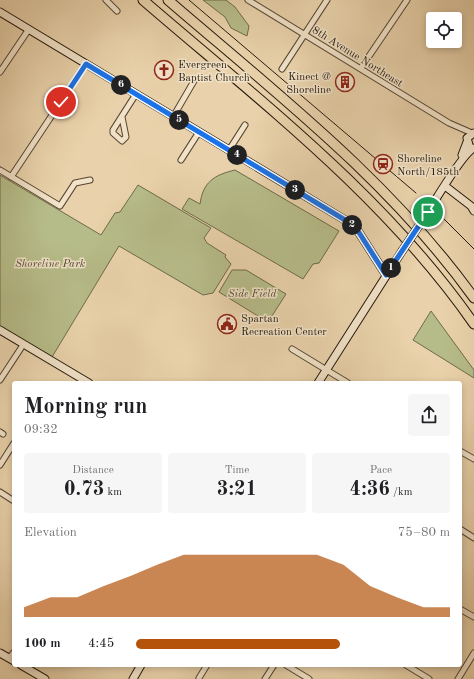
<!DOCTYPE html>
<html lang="en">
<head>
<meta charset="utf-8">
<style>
	:root { --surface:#fff; --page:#f6f6f6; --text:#202124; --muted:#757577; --accent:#b45309 }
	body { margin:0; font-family:"Old Standard TT",serif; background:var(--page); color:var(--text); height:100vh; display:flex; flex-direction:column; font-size:15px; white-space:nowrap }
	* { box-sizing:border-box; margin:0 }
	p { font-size:13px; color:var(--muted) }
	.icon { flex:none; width:22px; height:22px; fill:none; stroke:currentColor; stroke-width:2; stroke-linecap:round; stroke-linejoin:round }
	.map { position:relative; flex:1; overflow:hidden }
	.panel { position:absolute; left:12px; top:381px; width:450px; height:286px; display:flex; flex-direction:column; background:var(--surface); border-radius:4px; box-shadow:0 2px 6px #0003 }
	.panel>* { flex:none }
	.controls { position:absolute; left:426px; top:12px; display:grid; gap:8px }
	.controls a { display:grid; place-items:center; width:36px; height:36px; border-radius:4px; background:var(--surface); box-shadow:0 2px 6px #0003; font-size:20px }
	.pin { position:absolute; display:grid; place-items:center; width:34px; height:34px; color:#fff; margin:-17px; border:2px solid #fff; border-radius:50%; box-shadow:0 1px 4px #0007 }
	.km { position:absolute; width:20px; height:20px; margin:-10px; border-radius:50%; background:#222; color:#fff; font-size:11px; line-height:20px; text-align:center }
	.round { display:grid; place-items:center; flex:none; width:42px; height:42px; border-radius:4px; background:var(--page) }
	.overview { display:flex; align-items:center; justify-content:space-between; height:68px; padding:0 12px }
	h1 { font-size:22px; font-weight:700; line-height:30px }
	.figures { display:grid; grid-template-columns:repeat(3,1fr); gap:6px; height:68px; padding:4px 12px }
	.figures div { display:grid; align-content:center; border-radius:4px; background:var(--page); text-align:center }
	.figures b { font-size:20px; font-weight:700 }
	.figures small { font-size:11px; font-weight:400 }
	.figures p { font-size:11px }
	.chart { height:112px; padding:8px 12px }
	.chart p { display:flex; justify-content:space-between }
	.chart svg { width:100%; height:72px; margin-top:4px; fill:var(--accent); opacity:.7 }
	ul { padding:0 12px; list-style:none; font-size:13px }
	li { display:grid; grid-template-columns:64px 48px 1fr; align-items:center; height:30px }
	li i { height:10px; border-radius:5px; background:var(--accent) }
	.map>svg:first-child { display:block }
	.green { fill:#b6bc89; stroke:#6d6a4a }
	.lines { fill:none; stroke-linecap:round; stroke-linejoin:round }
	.street-casing { stroke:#554633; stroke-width:7 }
	.secondary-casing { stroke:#24180b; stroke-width:9 }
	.highway-casing { stroke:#24180b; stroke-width:11 }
	.street { stroke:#f1e2c8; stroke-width:5 }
	.secondary { stroke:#f1e2c8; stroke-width:7 }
	.highway { stroke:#e9d2ab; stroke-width:9 }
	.tram { stroke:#24180b; stroke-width:1 }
	.secondary-bridge-casing { stroke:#24180b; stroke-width:9; stroke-linecap:butt }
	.secondary-bridge { stroke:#f1e2c8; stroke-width:7 }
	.route-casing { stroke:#fff; stroke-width:8 }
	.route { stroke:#1a73e8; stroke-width:5 }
	.labels { text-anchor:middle; stroke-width:3; stroke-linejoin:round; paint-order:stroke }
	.street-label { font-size:11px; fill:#24180b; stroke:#f1e2c8 }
	.poi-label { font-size:11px; fill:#24180b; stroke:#f1e2c8; text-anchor:start }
	.park-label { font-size:11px; font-style:italic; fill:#504931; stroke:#f1e2c8 }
</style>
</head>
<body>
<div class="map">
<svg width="474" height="679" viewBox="0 0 474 679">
	<rect width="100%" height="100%" fill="#e9d2ab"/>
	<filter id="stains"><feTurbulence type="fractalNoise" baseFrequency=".005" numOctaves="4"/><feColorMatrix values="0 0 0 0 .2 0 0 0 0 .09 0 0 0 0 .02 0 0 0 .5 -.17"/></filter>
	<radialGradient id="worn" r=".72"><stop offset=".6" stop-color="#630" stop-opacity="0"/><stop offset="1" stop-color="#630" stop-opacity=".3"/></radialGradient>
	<path class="green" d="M203,0h23l9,7 14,19 -2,10 -16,-8 -6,-11z
		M235,170l104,61 -20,32 -6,1 -10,15 -121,-70 7,-11 11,6c3,-22 14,-29 35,-34z
		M0,175l101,60 14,-22 5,-1 18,-27 73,43 -7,10 3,5 19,12 -1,2 6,7 -18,29 -10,2 -84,-49 -67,111 -52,-31z
		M232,270h14l40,24 -16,25 -2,-1 -2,3 -47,-29z
		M431,311l43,59v8l-61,-38z"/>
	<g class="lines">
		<defs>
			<path id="street" d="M106,0l11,11
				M248,0l201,123 23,10
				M361,68l46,-68
				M282,69l45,-69
				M0,72l29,-43
				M122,117l4,20 -4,4 -9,-8v-3l23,-36
				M173,117l21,-36
				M229,150l16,-25
				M181,160l18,-28
				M0,170l60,36 15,-23 15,-3
				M11,177l75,-113
				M292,349l56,34
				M0,380l23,-35
				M0,432l3,2
				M460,451l14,8
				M0,465l14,-22
				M0,492l14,9
				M460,529l14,9
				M460,609l14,8
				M9,658l5,-6
				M286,665l23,14
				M406,665l23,14
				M199,678l8,-13
				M265,679l9,-14
				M458,679l16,-26"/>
			<path id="secondary" d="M0,12l350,211 8,8 28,44
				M469,145l-2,-7 7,-5
				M462,155l5,-13
				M445,186l26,20 3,5
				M428,212c8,-13 35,-59 46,-64
				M0,330l89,53
				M318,383l84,-132
				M0,653l14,8
				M21,665l24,14
				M133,679l8,-14"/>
			<path id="highway" d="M143,0c117,101 242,196 331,324
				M168,0c108,93 222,181 306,298"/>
		</defs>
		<use href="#street" class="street-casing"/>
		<use href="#secondary" class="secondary-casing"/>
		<use href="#highway" class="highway-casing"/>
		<use href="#street" class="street"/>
		<use href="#secondary" class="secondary"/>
		<use href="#highway" class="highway"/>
		<path class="tram" d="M189,0l227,193
			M437,212l37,37"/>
		<defs>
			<path id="secondary-bridge" d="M402,251l26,-39"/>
		</defs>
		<use href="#secondary-bridge" class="secondary-bridge-casing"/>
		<use href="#secondary-bridge" class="secondary-bridge"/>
	</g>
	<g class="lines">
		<defs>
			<path id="route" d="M61,102l25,-38 264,159 8,8 28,44 42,-63"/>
		</defs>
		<use href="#route" class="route-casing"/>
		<use href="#route" class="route"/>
	</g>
	<defs>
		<symbol id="church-ring" viewBox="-11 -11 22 22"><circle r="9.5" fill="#f1e2c8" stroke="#8f2418" stroke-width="1.5"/><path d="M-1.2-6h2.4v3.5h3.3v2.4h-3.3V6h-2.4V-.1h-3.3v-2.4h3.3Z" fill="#8f2418"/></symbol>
		<symbol id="building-ring" viewBox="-11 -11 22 22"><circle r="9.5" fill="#f1e2c8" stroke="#8f2418" stroke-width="1.5"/><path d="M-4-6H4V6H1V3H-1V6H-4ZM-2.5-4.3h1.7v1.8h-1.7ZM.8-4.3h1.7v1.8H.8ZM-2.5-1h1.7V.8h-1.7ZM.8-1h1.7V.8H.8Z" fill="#8f2418"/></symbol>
		<symbol id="station-ring" viewBox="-11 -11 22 22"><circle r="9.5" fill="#f1e2c8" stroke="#8f2418" stroke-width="1.5"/><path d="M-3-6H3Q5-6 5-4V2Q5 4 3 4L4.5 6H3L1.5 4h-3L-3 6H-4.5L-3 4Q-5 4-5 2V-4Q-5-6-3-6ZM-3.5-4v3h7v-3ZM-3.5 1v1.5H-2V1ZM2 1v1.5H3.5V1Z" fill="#8f2418"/></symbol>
		<symbol id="civic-ring" viewBox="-11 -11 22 22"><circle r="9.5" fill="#f1e2c8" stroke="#8f2418" stroke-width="1.5"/><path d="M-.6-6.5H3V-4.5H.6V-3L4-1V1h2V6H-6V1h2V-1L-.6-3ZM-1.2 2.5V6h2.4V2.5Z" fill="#8f2418"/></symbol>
	</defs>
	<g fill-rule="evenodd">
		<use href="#church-ring" x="153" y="59" width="22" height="22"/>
		<use href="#building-ring" x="334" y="71" width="22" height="22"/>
		<use href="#station-ring" x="372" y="153" width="22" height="22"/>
		<use href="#civic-ring" x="216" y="313" width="22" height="22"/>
	</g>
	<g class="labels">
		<g class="street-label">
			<text transform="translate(358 56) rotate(32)" y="4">8th Avenue Northeast</text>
		</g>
		<g class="poi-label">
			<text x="178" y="68">Evergreen<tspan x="178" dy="13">Baptist Church</tspan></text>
			<text x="331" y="80" text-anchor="end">Kinect @<tspan x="331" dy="13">Shoreline</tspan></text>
			<text x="397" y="162">Shoreline<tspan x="397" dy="13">North/185th</tspan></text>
			<text x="241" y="322">Spartan<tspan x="241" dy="13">Recreation Center</tspan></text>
		</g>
		<g class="park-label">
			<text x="50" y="267">Shoreline Park</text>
			<text x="252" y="297">Side Field</text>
		</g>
	</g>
	<rect width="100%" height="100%" filter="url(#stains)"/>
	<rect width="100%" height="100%" fill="url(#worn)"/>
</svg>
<div class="controls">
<a><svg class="icon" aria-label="locate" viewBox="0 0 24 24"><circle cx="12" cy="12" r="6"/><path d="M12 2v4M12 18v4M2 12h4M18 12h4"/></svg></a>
</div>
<div class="pin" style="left:428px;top:212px;background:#1e9e55"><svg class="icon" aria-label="arrive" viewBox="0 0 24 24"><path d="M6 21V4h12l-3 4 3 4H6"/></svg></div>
<div class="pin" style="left:61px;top:102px;background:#d93025"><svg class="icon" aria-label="check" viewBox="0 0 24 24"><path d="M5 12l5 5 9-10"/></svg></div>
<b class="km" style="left:391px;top:268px">1</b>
<b class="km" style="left:352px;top:225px">2</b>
<b class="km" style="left:295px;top:190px">3</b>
<b class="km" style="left:237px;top:155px">4</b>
<b class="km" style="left:179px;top:120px">5</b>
<b class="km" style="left:121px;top:85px">6</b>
<section class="panel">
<div class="overview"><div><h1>Morning run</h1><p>09:32</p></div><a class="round"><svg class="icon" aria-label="share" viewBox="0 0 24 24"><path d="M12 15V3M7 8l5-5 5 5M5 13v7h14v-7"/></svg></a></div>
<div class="figures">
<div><p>Distance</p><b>0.73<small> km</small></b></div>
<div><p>Time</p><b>3:21</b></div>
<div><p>Pace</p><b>4:36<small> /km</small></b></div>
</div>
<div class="chart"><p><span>Elevation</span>75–80 m</p>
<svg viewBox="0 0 160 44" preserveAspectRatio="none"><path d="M0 44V38L10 32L20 32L30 25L40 19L50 12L60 6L70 6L80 6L90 6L100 6L110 6L120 12L130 25L140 32L150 38L160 38V44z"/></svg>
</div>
<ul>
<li><b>100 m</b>4:45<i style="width:65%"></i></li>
</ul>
</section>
</div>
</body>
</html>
